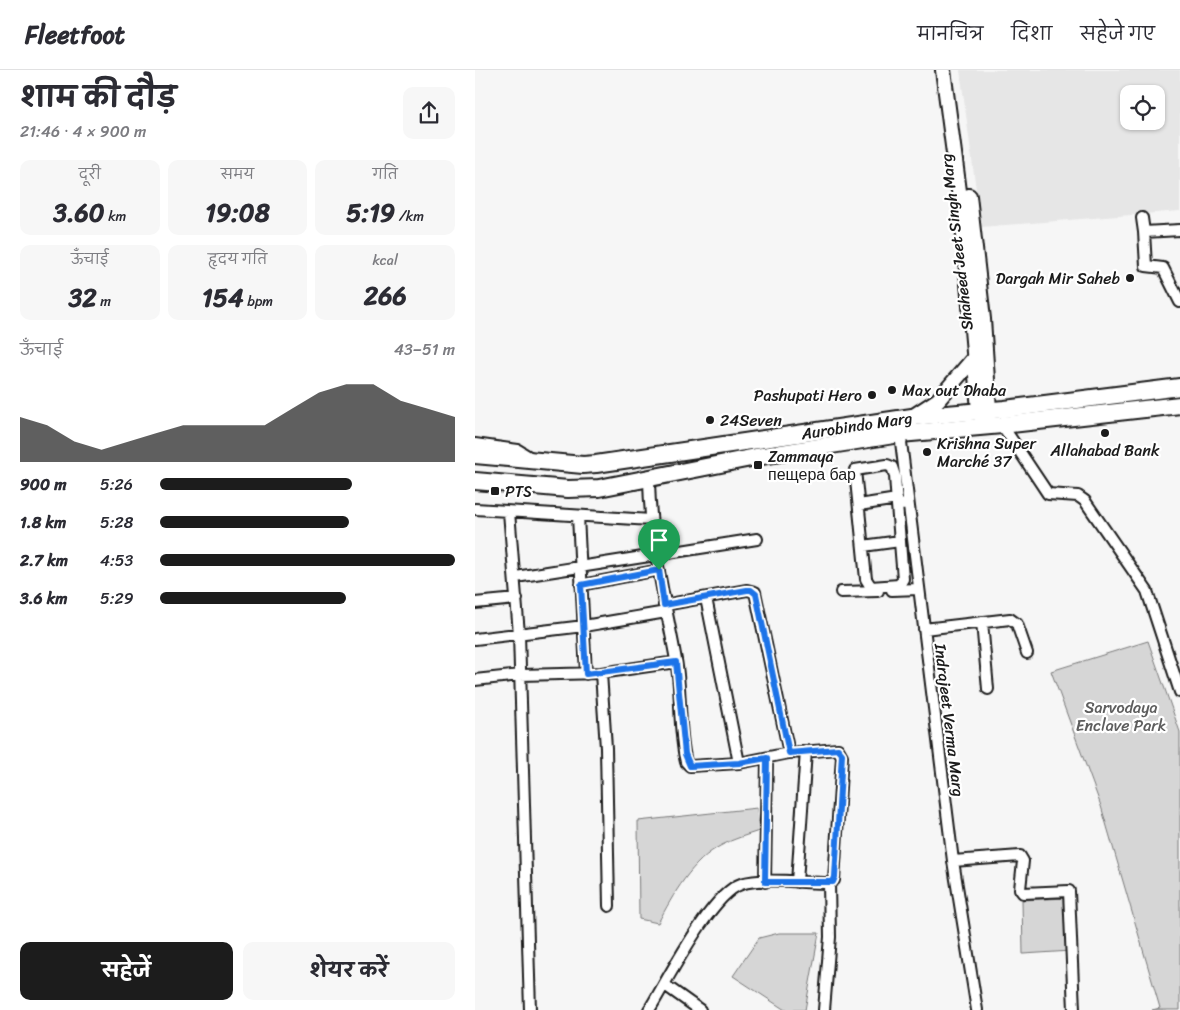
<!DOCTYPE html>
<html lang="hi">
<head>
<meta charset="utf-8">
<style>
	:root { --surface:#fff; --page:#f7f7f7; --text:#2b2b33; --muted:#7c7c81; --line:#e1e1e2; --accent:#1c1c1c }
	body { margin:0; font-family:Sriracha,"Playpen Sans Deva",sans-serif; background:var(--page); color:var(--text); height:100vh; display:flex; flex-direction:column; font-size:19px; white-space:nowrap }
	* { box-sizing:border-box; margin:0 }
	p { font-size:16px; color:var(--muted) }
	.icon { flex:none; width:28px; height:28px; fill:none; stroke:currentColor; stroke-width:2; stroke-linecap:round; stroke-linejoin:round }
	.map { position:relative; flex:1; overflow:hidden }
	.panel { display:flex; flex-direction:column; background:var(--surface); width:475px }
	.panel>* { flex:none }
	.tools { position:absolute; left:645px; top:15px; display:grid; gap:10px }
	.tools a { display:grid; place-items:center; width:45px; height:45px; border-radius:10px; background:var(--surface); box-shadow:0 1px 4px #0004; font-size:25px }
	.pin { position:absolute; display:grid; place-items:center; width:42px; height:42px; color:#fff; margin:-51px -21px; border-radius:50% 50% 50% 0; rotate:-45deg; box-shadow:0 0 5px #0007 }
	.pin .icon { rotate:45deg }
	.round { display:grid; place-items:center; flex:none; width:52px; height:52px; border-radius:10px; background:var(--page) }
	.head { display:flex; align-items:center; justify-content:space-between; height:85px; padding:0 20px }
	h1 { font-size:28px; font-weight:700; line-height:38px }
	.stats { display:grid; grid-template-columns:repeat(3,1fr); gap:8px; height:85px; padding:5px 20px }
	.stats div { display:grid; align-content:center; border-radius:10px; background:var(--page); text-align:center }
	.stats b { font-size:25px; font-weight:700 }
	.stats small { font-size:14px; font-weight:400 }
	.stats p { font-size:14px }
	.chart { height:140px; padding:10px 20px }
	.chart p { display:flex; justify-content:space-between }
	.chart svg { width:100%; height:90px; margin-top:5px; fill:var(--accent); opacity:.7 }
	.primary-button { display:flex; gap:10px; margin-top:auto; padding:10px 20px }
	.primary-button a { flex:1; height:58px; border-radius:10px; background:var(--accent); color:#fff; font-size:20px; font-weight:700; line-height:58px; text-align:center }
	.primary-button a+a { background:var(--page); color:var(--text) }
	ul { padding:0 20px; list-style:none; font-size:16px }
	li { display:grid; grid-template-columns:80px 60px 1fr; align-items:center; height:38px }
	li i { height:12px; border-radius:6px; background:var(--accent) }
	header { display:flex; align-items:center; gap:30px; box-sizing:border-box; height:70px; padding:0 25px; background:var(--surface); border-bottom:1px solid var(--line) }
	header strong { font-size:24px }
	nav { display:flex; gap:28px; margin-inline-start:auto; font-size:18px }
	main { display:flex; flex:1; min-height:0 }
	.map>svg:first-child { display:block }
	.built { fill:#e6e6e6; fill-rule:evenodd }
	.green { fill:#d6d6d6; stroke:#797979 }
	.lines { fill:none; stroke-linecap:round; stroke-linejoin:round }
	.minor-casing { stroke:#1c1c1c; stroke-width:14 }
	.secondary-casing { stroke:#1c1c1c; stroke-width:18 }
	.trunk-casing { stroke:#1c1c1c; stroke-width:20 }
	.minor { stroke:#fff; stroke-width:10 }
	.secondary { stroke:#fff; stroke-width:14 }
	.trunk { stroke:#fff; stroke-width:16 }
	.route-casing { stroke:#fff; stroke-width:10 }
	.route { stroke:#1a73e8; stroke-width:6 }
	.poi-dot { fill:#1c1c1c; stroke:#fff; stroke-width:2 }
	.labels { text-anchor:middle; stroke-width:4.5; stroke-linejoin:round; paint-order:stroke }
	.street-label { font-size:16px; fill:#1c1c1c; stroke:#fff }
	.poi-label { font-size:16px; fill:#1c1c1c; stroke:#fff; text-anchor:start }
	.park-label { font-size:16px; fill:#5d5d5d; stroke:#fff }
</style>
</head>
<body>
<header>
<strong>Fleetfoot</strong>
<nav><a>मानचित्र</a><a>दिशा</a><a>सहेजे गए</a></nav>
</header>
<main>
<section class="panel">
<div class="head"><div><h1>शाम की दौड़</h1><p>21:46 · 4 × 900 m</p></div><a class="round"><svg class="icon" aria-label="share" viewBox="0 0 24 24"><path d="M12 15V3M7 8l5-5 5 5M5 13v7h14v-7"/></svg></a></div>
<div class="stats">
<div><p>दूरी</p><b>3.60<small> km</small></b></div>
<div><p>समय</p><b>19:08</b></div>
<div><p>गति</p><b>5:19<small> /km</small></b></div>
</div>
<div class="stats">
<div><p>ऊँचाई</p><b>32<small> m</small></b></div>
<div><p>हृदय गति</p><b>154<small> bpm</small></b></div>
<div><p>kcal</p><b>266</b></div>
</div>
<div class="chart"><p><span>ऊँचाई</span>43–51 m</p>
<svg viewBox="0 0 160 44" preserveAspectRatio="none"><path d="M0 44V22L10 26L20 34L30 38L40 34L50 30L60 26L70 26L80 26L90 26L100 18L110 10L120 6L130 6L140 14L150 18L160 22V44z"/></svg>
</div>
<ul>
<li><b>900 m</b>5:26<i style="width:65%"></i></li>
<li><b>1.8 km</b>5:28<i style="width:64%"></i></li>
<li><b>2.7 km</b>4:53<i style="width:100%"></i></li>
<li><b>3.6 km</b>5:29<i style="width:63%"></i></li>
</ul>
<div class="primary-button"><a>सहेजें</a><a>शेयर करें</a></div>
</section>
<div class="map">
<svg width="705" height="940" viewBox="0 0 705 940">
	<rect width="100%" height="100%" fill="#f6f6f6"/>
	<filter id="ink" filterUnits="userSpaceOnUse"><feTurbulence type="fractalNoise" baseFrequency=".02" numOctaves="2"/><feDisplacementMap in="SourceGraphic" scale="10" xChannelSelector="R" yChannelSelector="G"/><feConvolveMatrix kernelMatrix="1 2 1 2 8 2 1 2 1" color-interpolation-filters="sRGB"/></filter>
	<g filter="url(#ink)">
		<path class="built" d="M485,0h220v141l-199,16zM654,24h27v27h-27z"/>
		<path class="green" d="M673,571l32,91v278h-28l8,-2 -59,-202 -50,-135z
			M282,738l2,23c-12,4 -26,8 -37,14 -30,15 -49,50 -64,78l-19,-4 -1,-98z
			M593,828l3,53 -48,3 -1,-54z
			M304,863h40l-14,77h-20l-52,-34 26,-38z"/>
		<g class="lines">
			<defs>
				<path id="minor" d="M667,148l2,14
					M705,160l-36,2 2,34 17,2 17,34
					M527,355l46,69 30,2 7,5 62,90 33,101
					M425,364l53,427 24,149
					M0,374l43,6 13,8
					M384,435l38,-6
					M422,435l6,74 -4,6 -28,2 -5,-8 -11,-109 32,-5 5,2 3,9 2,29 11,-1
					M0,439l176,11
					M34,442l10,122 11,376
					M103,446l8,158
					M388,476l37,-5
					M41,507l241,-38
					M106,515l78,-15
					M417,520l27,-1
					M366,522l37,-1
					M231,528l33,165
					M0,533l42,-4
					M189,535l83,-15 8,2 34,161
					M507,552l6,67
					M449,559l86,-10 7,5 10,29
					M0,569l109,-13 82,-14
					M126,603l5,75 3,158
					M0,610l45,-5 81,-2 75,-11
					M478,791l67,-5 3,5 -3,28 3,4 46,-2 5,119
					M290,812l2,-124
					M322,812l9,-131
					M190,915l35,25
					M174,940c18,-29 62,-116 92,-126 23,-7 63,-1 88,-1l5,-3 8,-124 -4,-7 -49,4 -50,10 -49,3 -4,-4c-8,-33 -4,-68 -10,-102 -11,-60 -26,-119 -27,-180
					M349,940l6,-73 -1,-54"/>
				<path id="secondary" d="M468,0l19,144 17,196 4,11
					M494,126l14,123 6,91 -3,11
					M437,347l26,-17 36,-42"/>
				<g id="trunk">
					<path id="s1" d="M0,385l108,10 13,-1 316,-47 93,-8 175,-22"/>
					<path d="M0,411l93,8 31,-1 157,-31 144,-23 102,-9 178,-20"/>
				</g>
			</defs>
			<use href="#minor" class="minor-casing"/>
			<use href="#secondary" class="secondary-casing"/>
			<use href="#trunk" class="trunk-casing"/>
			<use href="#minor" class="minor"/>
			<use href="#secondary" class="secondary"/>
			<use href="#trunk" class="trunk"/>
		</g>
	</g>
	<g class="lines" filter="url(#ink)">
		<defs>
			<path id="route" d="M184,500l5,35 83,-15h4l5,4 33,159 49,-4 4,5 -7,123 -2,5h-68l2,-124 -28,5 -49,3 -5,-12 -9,-92 -90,12 -5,-89z"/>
		</defs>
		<use href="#route" class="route-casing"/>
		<use href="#route" class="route"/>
	</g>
	<g class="poi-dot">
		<circle cx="655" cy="208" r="5"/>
		<circle cx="417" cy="320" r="5"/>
		<circle cx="397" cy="325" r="5"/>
		<circle cx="235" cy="350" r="5"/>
		<circle cx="630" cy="363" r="5"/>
		<circle cx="452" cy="382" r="5"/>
		<rect x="278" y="390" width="10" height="10" rx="2.5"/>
		<rect x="15" y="416" width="10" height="10" rx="2.5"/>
	</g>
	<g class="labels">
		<g class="street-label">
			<text transform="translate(481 172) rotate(-97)" y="6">Shaheed Jeet Singh Marg</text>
			<text dy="6" stroke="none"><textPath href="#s1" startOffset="385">Aurobindo Marg</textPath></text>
			<text transform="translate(475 650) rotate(83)" y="6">Indrajeet Verma Marg</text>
		</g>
		<g class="poi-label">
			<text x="645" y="214" text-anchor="end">Dargah Mir Saheb</text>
			<text x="427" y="326">Max out Dhaba</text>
			<text x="387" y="331" text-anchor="end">Pashupati Hero</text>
			<text x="245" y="356">24Seven</text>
			<text x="462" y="379">Krishna Super<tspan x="462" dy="18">Marché 37</tspan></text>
			<text x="630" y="386" text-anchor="middle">Allahabad Bank</text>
			<text x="293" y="392">Zammaya<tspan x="293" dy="18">пещера бар</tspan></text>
			<text x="30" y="427">PTS</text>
		</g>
		<g class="park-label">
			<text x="646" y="643">Sarvodaya<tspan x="646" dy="18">Enclave Park</tspan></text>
		</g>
	</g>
</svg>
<div class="tools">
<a><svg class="icon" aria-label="locate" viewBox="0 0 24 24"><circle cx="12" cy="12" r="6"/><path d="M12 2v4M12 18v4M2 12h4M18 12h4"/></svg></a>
</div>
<div class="pin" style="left:184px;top:500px;background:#1e9e55"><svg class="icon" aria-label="arrive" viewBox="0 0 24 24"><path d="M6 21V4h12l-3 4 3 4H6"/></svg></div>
</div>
</main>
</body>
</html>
